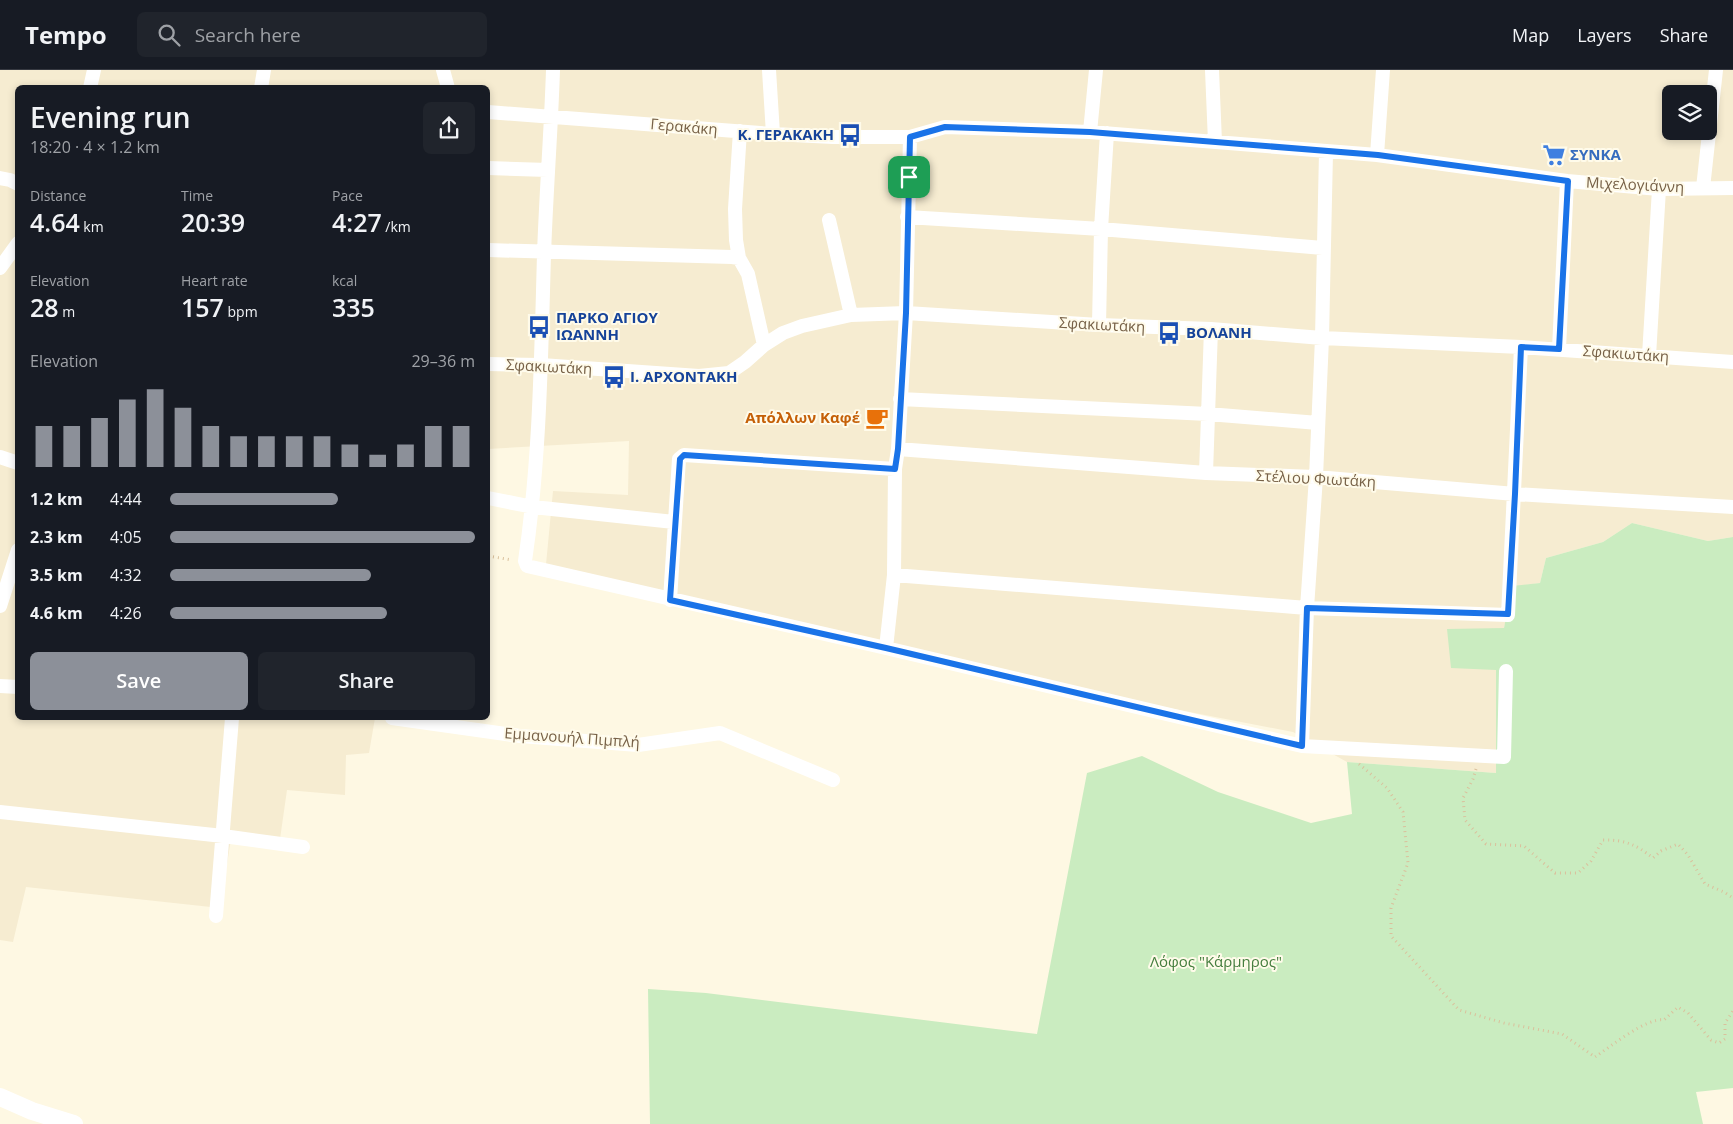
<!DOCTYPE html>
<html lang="en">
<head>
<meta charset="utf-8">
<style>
	:root { --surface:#171b24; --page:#20242c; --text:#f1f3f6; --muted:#9ea1a6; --line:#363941; --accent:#8c9099 }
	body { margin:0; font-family:"Open Sans",sans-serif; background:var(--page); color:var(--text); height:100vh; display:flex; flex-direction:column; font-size:19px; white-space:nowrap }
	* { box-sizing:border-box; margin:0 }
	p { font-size:16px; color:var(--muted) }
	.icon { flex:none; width:28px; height:28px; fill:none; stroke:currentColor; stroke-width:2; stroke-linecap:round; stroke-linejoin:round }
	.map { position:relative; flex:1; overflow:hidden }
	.drawer { position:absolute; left:15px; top:15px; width:475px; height:635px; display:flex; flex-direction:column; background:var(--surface); border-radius:8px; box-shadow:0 2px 8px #0003 }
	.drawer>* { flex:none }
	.controls { position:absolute; left:1662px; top:15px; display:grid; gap:10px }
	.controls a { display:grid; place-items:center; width:55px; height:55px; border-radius:8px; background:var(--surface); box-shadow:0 2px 8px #0003; font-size:25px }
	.pin { position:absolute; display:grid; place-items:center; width:42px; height:42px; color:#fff; margin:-21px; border-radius:10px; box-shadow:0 2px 8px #0006 }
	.round { display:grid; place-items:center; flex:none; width:52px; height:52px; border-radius:8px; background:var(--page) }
	.overview { display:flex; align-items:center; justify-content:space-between; height:85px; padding:0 15px }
	h1 { font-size:28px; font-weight:600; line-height:38px }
	.metrics { display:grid; grid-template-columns:repeat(3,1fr); gap:8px; height:85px; padding:5px 15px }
	.metrics div { display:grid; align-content:center }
	.metrics b { font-size:25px; font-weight:600 }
	.metrics small { font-size:14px; font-weight:400 }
	.metrics p { font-size:14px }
	.chart { height:140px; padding:10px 15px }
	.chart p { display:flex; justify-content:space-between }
	.chart svg { width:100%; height:90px; margin-top:5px; stroke:var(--accent); stroke-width:6 }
	.action { display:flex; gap:10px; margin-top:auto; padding:10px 15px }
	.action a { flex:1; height:58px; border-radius:8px; background:var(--accent); color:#fff; font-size:20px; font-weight:600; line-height:58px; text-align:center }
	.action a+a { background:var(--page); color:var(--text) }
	ul { padding:0 15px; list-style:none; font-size:16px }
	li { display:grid; grid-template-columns:80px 60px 1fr; align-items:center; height:38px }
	li i { height:12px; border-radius:6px; background:var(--accent) }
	header { display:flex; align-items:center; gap:30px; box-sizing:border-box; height:70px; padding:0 25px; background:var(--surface); border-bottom:1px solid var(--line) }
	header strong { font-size:24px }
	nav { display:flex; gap:28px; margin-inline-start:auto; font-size:18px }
	.search { width:350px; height:45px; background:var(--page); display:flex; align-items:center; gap:12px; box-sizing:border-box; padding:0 18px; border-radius:8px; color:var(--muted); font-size:19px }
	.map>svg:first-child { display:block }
	.residential { fill:#f6ecd1; fill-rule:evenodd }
	.green { fill:#caecc0 }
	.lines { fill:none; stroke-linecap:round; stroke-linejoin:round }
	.path { stroke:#dac09c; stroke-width:3; stroke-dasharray:1 4; stroke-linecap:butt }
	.minor { stroke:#fff; stroke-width:14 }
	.tertiary { stroke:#fff; stroke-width:18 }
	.route-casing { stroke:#fff; stroke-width:10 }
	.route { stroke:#1a73e8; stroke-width:6 }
	.labels { text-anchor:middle; stroke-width:4; stroke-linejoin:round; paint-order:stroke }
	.street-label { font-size:15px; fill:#776147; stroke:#fffbea }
	.transit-label { font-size:15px; font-weight:bold; fill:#164399; stroke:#fffbea; text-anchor:start }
	.shop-label { font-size:15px; font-weight:bold; fill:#366cbe; stroke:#fffbea; text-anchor:start }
	.food-label { font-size:15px; font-weight:bold; fill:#c56008; stroke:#fffbea; text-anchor:end }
	.park-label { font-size:15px; fill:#457e3e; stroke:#fffbea }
</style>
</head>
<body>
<header>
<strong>Tempo</strong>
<div class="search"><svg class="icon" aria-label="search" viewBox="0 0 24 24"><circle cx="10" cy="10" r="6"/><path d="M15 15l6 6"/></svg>Search here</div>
<nav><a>Map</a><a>Layers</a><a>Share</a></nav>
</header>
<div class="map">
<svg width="1733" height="1054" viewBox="0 0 1733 1054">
	<rect width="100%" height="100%" fill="#fef8e3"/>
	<path class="residential" d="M0,0h1733v467l-25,4 -76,-18 -29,19 -57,16 -6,25 -28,4 -16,83v103l-149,-11 -54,-30 -186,-36 -562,-121 8,-84 75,4 1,-54 -141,8v-361h-470v630h357l-6,35 -23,2 -1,40 -58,-5 -7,49h-49l-11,69 -194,-21 -13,55 -13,-2zM1671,24h38v37h-38z"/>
	<path class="green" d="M1632,453l76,18 25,-4v551l-37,4 7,32h-1053l-2,-135 58,4 331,41 50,-261 55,-17 76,36 93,31 41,-9 -5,-52 149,11v-103l-45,-2 -4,-39 57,-1 8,-42 28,-3 6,-25 57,-16z"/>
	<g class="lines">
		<path class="path" d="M488,486l24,4
			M1359,694l28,24 16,24 5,51 -17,45v28l68,74 45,13 58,11 33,23c15,-10 52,-40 69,-37l14,-13 10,6 23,27 8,3 6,-4v-16l8,-12
			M1476,699l-3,10 -10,19 2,22 21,24 38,2 31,27h23l13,-12 12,-21c23,0 32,4 50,18l8,-7 17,-7 10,11 17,29 19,8 9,6"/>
		<path class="minor" d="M443,0l5,18
			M553,0c-2,62 -7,124 -9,185 -3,103 -4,205 -19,306l2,5 359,82 416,98 202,11 2,-86
			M769,0l4,64
			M1212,0l3,72
			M90,18l4,-18
			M261,18l3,-18
			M488,42l285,22 60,3h77l35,-10 145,5 287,23 190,26 92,8 74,-1
			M740,61l-5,78 1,31 3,18 9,16 16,71
			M1090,62l6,-62
			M1377,85l6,-85
			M488,98l60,2
			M0,108l10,2 8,4
			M1703,118l13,-118
			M907,147l194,12 222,19
			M829,150l22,95
			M488,180l244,7 7,1
			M0,198l18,-25
			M1099,255l2,-96 6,-96
			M1559,279l8,-168
			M1649,286l10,-167
			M488,294l53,1 158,11 30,-3 16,-11 19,-17 19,-12 19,-7 49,-11 55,-2 193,12 112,4 111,9 199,9 212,15
			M900,329l308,15 110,9
			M898,379l308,24 110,4 199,17 218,13
			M0,387l18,6
			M1206,403l5,-144
			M488,428l45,9 141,15
			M894,505l413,33 201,7 13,-268
			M670,530l9,-141 5,-4 211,14
			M0,536l18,-56
			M886,578l8,-73 1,-106 3,-20 8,-136 4,-176
			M0,616l18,1
			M392,648l128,18 118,9 82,-12 113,47
			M1302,676l5,-138 9,-131 6,-139 4,-186
			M0,742l223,24 80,11
			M216,846l16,-198"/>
		<path class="tertiary" d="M0,1027l32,14 42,13"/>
	</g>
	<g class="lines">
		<defs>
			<path id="route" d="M945,57l145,5 288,23 190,26 -9,168 -38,-2 -6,147 -7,120 -201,-6 -5,138 -416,-98 -216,-48 10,-141 4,-4 211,14 3,-20 8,-136 4,-176z"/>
		</defs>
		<use href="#route" class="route-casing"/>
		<use href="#route" class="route"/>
	</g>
	<defs>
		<symbol id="bus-bare" viewBox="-9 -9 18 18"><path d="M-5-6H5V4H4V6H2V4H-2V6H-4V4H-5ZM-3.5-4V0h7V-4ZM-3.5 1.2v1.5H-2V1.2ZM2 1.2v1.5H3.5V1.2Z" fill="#1a4fb4" stroke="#fffbea" stroke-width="2.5" paint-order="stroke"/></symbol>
		<symbol id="supermarket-bare" viewBox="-9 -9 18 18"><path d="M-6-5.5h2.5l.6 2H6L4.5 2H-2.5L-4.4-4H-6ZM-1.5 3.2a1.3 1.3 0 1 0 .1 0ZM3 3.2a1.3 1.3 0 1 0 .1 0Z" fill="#3f7fe0" stroke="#fffbea" stroke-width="2.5" paint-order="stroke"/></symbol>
		<symbol id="cafe-bare" viewBox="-9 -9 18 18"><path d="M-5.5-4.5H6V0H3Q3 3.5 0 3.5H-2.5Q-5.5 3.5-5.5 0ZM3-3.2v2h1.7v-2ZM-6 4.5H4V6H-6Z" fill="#e8710a" stroke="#fffbea" stroke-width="2.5" paint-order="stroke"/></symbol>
	</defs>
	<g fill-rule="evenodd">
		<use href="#bus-bare" x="834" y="49" width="32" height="32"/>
		<use href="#supermarket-bare" x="1538" y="69" width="32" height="32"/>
		<use href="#bus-bare" x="523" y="241" width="32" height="32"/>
		<use href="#bus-bare" x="1153" y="247" width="32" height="32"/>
		<use href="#bus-bare" x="598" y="291" width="32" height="32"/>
		<use href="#cafe-bare" x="861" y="332" width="32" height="32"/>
	</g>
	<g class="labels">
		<g class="street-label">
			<text transform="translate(684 57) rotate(5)" y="5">Γερακάκη</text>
			<text transform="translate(1635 115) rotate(3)" y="5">Μιχελογιάννη</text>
			<text transform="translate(1102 255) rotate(3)" y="5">Σφακιωτάκη</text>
			<text transform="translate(1626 284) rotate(4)" y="5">Σφακιωτάκη</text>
			<text transform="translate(549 297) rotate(3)" y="5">Σφακιωτάκη</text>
			<text transform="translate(1316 409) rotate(3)" y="5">Στέλιου Φιωτάκη</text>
			<text transform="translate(572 668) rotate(4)" y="5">Εµµανουήλ Πιµπλή</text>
		</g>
		<g class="transit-label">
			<text x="834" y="70" text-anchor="end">Κ. ΓΕΡΑΚΑΚΗ</text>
			<text x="556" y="253">ΠΑΡΚΟ ΑΓΙΟΥ<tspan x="556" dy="17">ΙΩΑΝΝΗ</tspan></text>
			<text x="1186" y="268">ΒΟΛΑΝΗ</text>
			<text x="630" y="312">Ι. ΑΡΧΟΝΤΑΚΗ</text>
		</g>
		<g class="shop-label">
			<text x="1570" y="90">ΣΥΝΚΑ</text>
		</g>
		<g class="food-label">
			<text x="860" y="353">Απόλλων Καφέ</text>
		</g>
		<g class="park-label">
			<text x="1216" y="897">Λόφος "Κάρμηρος"</text>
		</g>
	</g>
</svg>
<div class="controls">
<a><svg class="icon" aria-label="layers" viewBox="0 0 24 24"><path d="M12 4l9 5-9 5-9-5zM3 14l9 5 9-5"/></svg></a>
</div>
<div class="pin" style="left:909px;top:107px;background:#1e9e55"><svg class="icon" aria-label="arrive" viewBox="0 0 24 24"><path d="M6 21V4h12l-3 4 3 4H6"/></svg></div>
<section class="drawer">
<div class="overview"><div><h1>Evening run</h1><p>18:20 · 4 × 1.2 km</p></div><a class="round"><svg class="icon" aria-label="share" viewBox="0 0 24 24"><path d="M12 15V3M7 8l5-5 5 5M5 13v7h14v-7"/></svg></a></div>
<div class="metrics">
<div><p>Distance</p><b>4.64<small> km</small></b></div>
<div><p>Time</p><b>20:39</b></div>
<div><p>Pace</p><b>4:27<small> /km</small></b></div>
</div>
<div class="metrics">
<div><p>Elevation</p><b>28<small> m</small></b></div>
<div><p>Heart rate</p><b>157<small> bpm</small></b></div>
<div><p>kcal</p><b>335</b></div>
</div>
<div class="chart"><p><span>Elevation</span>29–36 m</p>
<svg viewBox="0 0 160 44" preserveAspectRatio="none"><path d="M5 44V24M15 44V24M25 44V20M35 44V11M45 44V6M55 44V15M65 44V24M75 44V29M85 44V29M95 44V29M105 44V29M115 44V33M125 44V38M135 44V33M145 44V24M155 44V24"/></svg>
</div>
<ul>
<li><b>1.2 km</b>4:44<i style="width:55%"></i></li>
<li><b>2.3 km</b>4:05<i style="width:100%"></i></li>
<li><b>3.5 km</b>4:32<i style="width:66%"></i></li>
<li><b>4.6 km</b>4:26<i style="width:71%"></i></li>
</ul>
<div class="action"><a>Save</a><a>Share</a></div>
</section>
</div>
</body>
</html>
